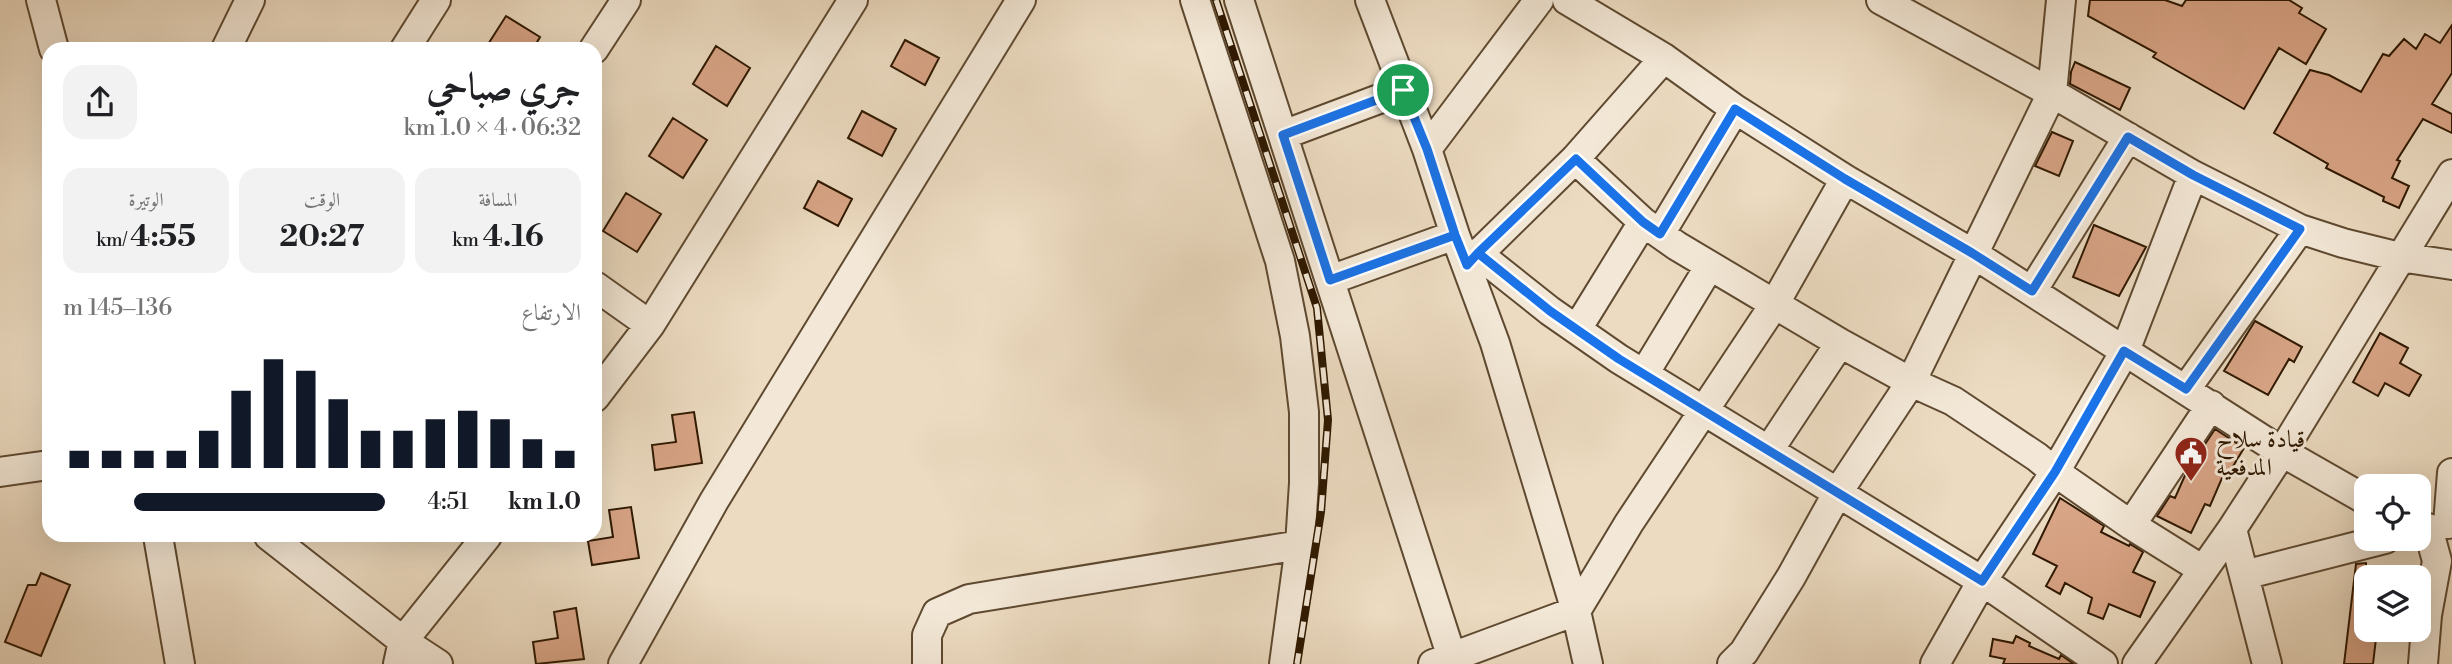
<!DOCTYPE html>
<html lang="ar">
<head>
<meta charset="utf-8">
<style>
	:root { --surface:#fff; --page:#f2f2f2; --text:#202124; --muted:#757577; --accent:#111827 }
	body { margin:0; font-family:"Libre Bodoni",Amiri,serif; background:var(--page); color:var(--text); direction:rtl; height:100vh; display:flex; flex-direction:column; font-size:26px; white-space:nowrap }
	* { box-sizing:border-box; margin:0 }
	p { font-size:23px; color:var(--muted) }
	.icon { flex:none; width:38px; height:38px; fill:none; stroke:currentColor; stroke-width:2; stroke-linecap:round; stroke-linejoin:round }
	.map { position:relative; flex:1; overflow:hidden; direction:ltr }
	.panel { position:absolute; left:42px; top:42px; width:560px; height:500px; display:flex; flex-direction:column; background:var(--surface); border-radius:21px; box-shadow:0 7px 28px #0002; direction:rtl }
	.panel>* { flex:none }
	.fabs { position:absolute; left:2354px; top:474px; display:grid; gap:14px }
	.fabs a { display:grid; place-items:center; width:77px; height:77px; border-radius:14px; background:var(--surface); box-shadow:0 7px 28px #0002; font-size:35px }
	.pin { position:absolute; display:grid; place-items:center; width:60px; height:60px; color:#fff; margin:-30px; border:4px solid #fff; border-radius:50%; box-shadow:0 2px 7px #0007 }
	.round { display:grid; place-items:center; flex:none; width:74px; height:74px; border-radius:21px; background:var(--page) }
	.head { display:flex; align-items:center; justify-content:space-between; height:119px; padding:0 21px }
	h1 { font-size:38px; font-weight:800; line-height:52px }
	.stats { display:grid; grid-template-columns:repeat(3,1fr); gap:10px; height:119px; padding:7px 21px }
	.stats div { display:grid; align-content:center; border-radius:18px; background:var(--page); text-align:center }
	.stats b { font-size:30px; font-weight:800 }
	.stats small { font-size:19px; font-weight:400 }
	.stats p { font-size:19px }
	.chart { height:196px; padding:14px 21px }
	.chart p { display:flex; justify-content:space-between }
	.chart svg { width:100%; height:126px; margin-top:7px; stroke:var(--accent); stroke-width:6 }
	ul { padding:0 21px; list-style:none; font-size:23px }
	li { display:grid; grid-template-columns:112px 84px 1fr; align-items:center; height:52px }
	li i { height:18px; border-radius:9px; background:var(--accent) }
	.map>svg:first-child { display:block }
	.building { fill:#d9a587; stroke:#2e1800; stroke-width:2 }
	.lines { fill:none; stroke-linecap:round; stroke-linejoin:round }
	.minor-casing { stroke:#5e4930; stroke-width:32 }
	.minor { stroke:#f3e8d7; stroke-width:28 }
	.rail-casing { stroke:#2e1800; stroke-width:8 }
	.rail { stroke:#f3e8d7; stroke-width:5; stroke-dasharray:16; stroke-linecap:butt }
	.route-casing { stroke:#fff; stroke-width:14 }
	.route { stroke:#1a73e8; stroke-width:9 }
	.labels { text-anchor:middle; stroke-width:6; stroke-linejoin:round; paint-order:stroke }
	.poi-label { font-size:24px; fill:#2e1800; stroke:#f3e8d7; text-anchor:start }
</style>
</head>
<body>
<div class="map">
<svg width="2452" height="664" viewBox="0 0 2452 664">
	<rect width="100%" height="100%" fill="#ecdbc1"/>
	<filter id="stains"><feTurbulence type="fractalNoise" baseFrequency=".00286" numOctaves="4"/><feColorMatrix values="0 0 0 0 .2 0 0 0 0 .09 0 0 0 0 .02 0 0 0 .5 -.17"/></filter>
	<radialGradient id="worn" r=".72"><stop offset=".6" stop-color="#630" stop-opacity="0"/><stop offset="1" stop-color="#630" stop-opacity=".3"/></radialGradient>
	<path class="building" d="M2090,0h75l17,6 4,-6h103l13,8 -3,5 27,16 -20,35 -27,-16 -35,61 -91,-52 3,-4 -68,-37z
		M506,16l34,21 -7,12h-48z
		M2452,25v48l-20,31 20,10v19l-29,-14 -26,41 3,1 -8,17 17,8 -10,22 -16,-7 1,-4 -58,-29 2,-4 -54,-31 36,-63 19,5 32,17 22,-38 6,2 15,-17 12,10 9,-15 15,9z
		M905,40l34,18 -14,27 -34,-19z
		M716,46l34,22 -23,38 -34,-22z
		M2075,62l55,26 -10,22 -50,-26 1,-12z
		M862,111l34,18 -14,27 -34,-18z
		M673,118l34,22 -24,38 -34,-22z
		M2052,132l21,9 -14,35 -24,-10z
		M818,181l34,18 -14,27 -34,-18z
		M626,193l35,21 -24,38 -34,-21z
		M2094,225l52,22 -27,49 -46,-19z
		M2255,321l47,26 -8,15 -5,-3 -21,36 -44,-24z
		M2380,333l28,15 -8,15 21,12 -12,21 -24,-13 -7,13 -25,-14z
		M694,412l8,51 -47,7 -3,-25 24,-3 -4,-27z
		M2215,429l29,19 -15,25 -4,-2 -15,35 -5,-2 -14,29 -34,-17 13,-20 5,2 11,-25z
		M2060,498l44,28 -3,6 28,14 1,-2 13,8 -10,20 22,10 -15,35 -31,-13 -6,15 -15,-6 4,-15 -27,-15 -5,11 -14,-8 11,-20 -24,-12z
		M631,507l8,51 -47,7 -4,-24 25,-4 -4,-27z
		M2366,563v67h11l-4,34h-29l12,-100z
		M41,573l29,12 -29,71 -36,-14 23,-57h8z
		M576,608l8,51 -48,5 -3,-22 25,-4 -4,-26z
		M2016,636l14,7 -1,3 30,13 2,-4 13,9h-71l2,-5 -15,-3 3,-17 20,4z"/>
	<g class="lines">
		<defs>
			<path id="minor" d="M41,0l13,49
				M1195,0l85,261 15,75 9,76v71l-4,62 -16,119
				M1239,0l215,664
				M1370,0l57,149 28,86 40,108 81,268 12,53
				M1567,0l97,58 71,51 110,70 127,74 310,199 84,48
				M1881,0l171,93 141,82 107,54 43,14 57,14 52,8
				M226,49l24,-49
				M405,49l31,-49
				M594,49l32,-49
				M1283,135l120,-45
				M1427,149l112,-149
				M1575,159l68,63 34,24 163,97 71,39 42,19 84,56 18,15 76,53 72,45
				M1660,234l75,-125
				M1477,253l73,58 69,48 363,222 121,83
				M1467,265l108,-106 89,-101
				M1330,280l125,-45
				M595,286l55,39
				M2032,291l96,-154
				M1577,329l66,-107
				M1644,374l65,-107
				M2186,389l114,-160
				M595,397l55,-72 203,-325
				M1769,450l71,-107
				M0,472l49,-7
				M2448,524l4,-51
				M2131,525l80,-120
				M2232,529l35,135
				M158,536l22,128
				M269,536l134,105 35,23
				M2244,575l141,-36
				M398,664l5,-23 84,-105
				M623,664l91,-163 307,-501
				M927,664v-29l10,-22 32,-14 331,-54
				M1433,664l143,-53 53,-88 145,-218 71,-126
				M1732,664l12,-12 47,-75 47,-85 73,-110 141,-289 9,-93
				M1935,664l47,-83 73,-109 70,-121 68,-176
				M2137,664l95,-135 50,-77 170,-278
				M2423,664l4,-49 10,-54 -9,-33"/>
		</defs>
		<use href="#minor" class="minor-casing"/>
		<use href="#minor" class="minor"/>
		<defs>
			<path id="rail" d="M1216,0l101,308 11,112 -7,92 -24,152"/>
		</defs>
		<use href="#rail" class="rail-casing"/>
		<use href="#rail" class="rail"/>
	</g>
	<g class="lines">
		<defs>
			<path id="route" d="M1403,90l24,59 28,86 12,30 11,-12 72,58 69,48 363,222 73,-109 69,-121 62,38 114,-160 -107,-54 -65,-38 -96,154 -60,-38 -127,-74 -110,-70 -75,125 -17,-12 -67,-63 -98,94 -11,12 -12,-30 -125,45 -47,-145 120,-45"/>
		</defs>
		<use href="#route" class="route-casing"/>
		<use href="#route" class="route"/>
	</g>
	<defs>
		<symbol id="civic-pin" viewBox="-11 -11 22 30"><path d="M0 17L-7.5 6A9.5 9.5 0 1 1 7.5 6Z" fill="#8f2418" stroke="#f3e8d7"/><path d="M-.6-6.5H3V-4.5H.6V-3L4-1V1h2V6H-6V1h2V-1L-.6-3ZM-1.2 2.5V6h2.4V2.5Z" fill="#fff"/></symbol>
	</defs>
	<g fill-rule="evenodd">
		<use href="#civic-pin" x="2172" y="434" width="38" height="52"/>
	</g>
	<g class="labels">
		<g class="poi-label">
			<text x="2216" y="447">قيادة سلاح<tspan x="2216" dy="28">المدفعية</tspan></text>
		</g>
	</g>
	<rect width="100%" height="100%" filter="url(#stains)"/>
	<rect width="100%" height="100%" fill="url(#worn)"/>
</svg>
<div class="fabs">
<a><svg class="icon" aria-label="locate" viewBox="0 0 24 24"><circle cx="12" cy="12" r="6"/><path d="M12 2v4M12 18v4M2 12h4M18 12h4"/></svg></a>
<a><svg class="icon" aria-label="layers" viewBox="0 0 24 24"><path d="M12 4l9 5-9 5-9-5zM3 14l9 5 9-5"/></svg></a>
</div>
<div class="pin" style="left:1403px;top:90px;background:#1e9e55"><svg class="icon" aria-label="arrive" viewBox="0 0 24 24"><path d="M6 21V4h12l-3 4 3 4H6"/></svg></div>
<section class="panel">
<div class="head"><div><h1>جري صباحي</h1><p>06:32 · 4 × 1.0 km</p></div><a class="round"><svg class="icon" aria-label="share" viewBox="0 0 24 24"><path d="M12 15V3M7 8l5-5 5 5M5 13v7h14v-7"/></svg></a></div>
<div class="stats">
<div><p>المسافة</p><b>4.16<small> km</small></b></div>
<div><p>الوقت</p><b>20:27</b></div>
<div><p>الوتيرة</p><b>4:55<small> /km</small></b></div>
</div>
<div class="chart"><p><span>الارتفاع</span>136–145 m</p>
<svg viewBox="0 0 160 44" preserveAspectRatio="none"><path d="M5 44V38M15 44V38M25 44V38M35 44V38M45 44V31M55 44V17M65 44V6M75 44V10M85 44V20M95 44V31M105 44V31M115 44V27M125 44V24M135 44V27M145 44V34M155 44V38"/></svg>
</div>
<ul>
<li><b>1.0 km</b>4:51<i style="width:78%"></i></li>
</ul>
</section>
</div>
</body>
</html>
